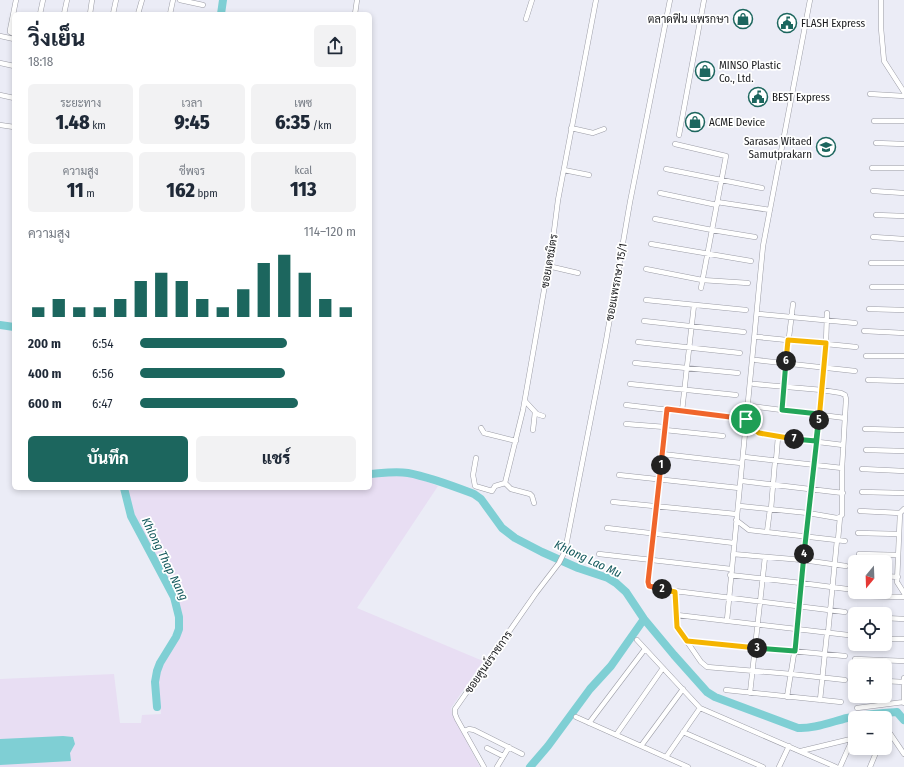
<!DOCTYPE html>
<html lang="th">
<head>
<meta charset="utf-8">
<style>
	:root { --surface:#fff; --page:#f2f2f3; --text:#1f2937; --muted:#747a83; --accent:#1c665e }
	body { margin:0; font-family:"Fira Sans Condensed",Sarabun,sans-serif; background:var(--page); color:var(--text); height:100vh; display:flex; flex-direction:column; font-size:15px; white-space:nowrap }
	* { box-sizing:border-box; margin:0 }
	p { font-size:13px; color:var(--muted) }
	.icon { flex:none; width:22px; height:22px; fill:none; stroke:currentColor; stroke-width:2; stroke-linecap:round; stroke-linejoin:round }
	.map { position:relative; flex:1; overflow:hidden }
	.sheet { position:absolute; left:12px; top:12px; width:360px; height:478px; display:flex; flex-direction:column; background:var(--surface); border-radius:6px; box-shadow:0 2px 6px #0003 }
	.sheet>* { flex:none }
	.needle { width:26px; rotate:199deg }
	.controls { position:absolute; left:848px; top:555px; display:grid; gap:8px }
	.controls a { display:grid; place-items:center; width:44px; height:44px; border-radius:6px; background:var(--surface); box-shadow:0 2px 6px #0003; font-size:20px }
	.pin { position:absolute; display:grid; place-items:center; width:34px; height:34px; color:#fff; margin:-17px; border:2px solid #fff; border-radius:50%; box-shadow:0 1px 4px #0007 }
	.km { position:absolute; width:20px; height:20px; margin:-10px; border-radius:50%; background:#222; color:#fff; font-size:11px; line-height:20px; text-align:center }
	.round { display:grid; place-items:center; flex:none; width:42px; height:42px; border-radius:6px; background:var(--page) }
	.overview { display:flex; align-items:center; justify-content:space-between; height:68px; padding:0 16px }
	h1 { font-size:22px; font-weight:800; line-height:30px }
	.stats { display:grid; grid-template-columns:repeat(3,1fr); gap:6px; height:68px; padding:4px 16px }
	.stats div { display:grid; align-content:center; border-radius:6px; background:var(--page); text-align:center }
	.stats b { font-size:20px; font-weight:800 }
	.stats small { font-size:11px; font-weight:400 }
	.stats p { font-size:11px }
	.chart { height:112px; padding:8px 16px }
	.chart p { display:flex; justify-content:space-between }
	.chart svg { width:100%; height:72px; margin-top:4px; stroke:var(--accent); stroke-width:6 }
	.cta { display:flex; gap:8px; margin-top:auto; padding:8px 16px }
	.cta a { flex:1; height:46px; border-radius:6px; background:var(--accent); color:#fff; font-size:16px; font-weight:800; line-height:46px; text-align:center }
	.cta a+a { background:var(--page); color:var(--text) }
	ul { padding:0 16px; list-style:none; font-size:13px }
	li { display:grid; grid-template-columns:64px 48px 1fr; align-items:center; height:30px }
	li i { height:10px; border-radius:5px; background:var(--accent) }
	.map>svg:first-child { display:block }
	.industrial { fill:#e8def3 }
	.water { fill:#7fcfd4 }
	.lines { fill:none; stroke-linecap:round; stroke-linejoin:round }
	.river { stroke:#7fcfd4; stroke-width:8 }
	.minor-casing { stroke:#9c9da6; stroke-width:5.5 }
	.minor { stroke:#fff; stroke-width:4.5 }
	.split-1-casing { stroke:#fff; stroke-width:8 }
	.split-2-casing { stroke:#fff; stroke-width:8 }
	.split-3-casing { stroke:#fff; stroke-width:8 }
	.split-4-casing { stroke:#fff; stroke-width:8 }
	.split-5-casing { stroke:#fff; stroke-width:8 }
	.split-6-casing { stroke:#fff; stroke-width:8 }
	.split-7-casing { stroke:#fff; stroke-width:8 }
	.split-8-casing { stroke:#fff; stroke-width:8 }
	.split-1 { stroke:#f0652b; stroke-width:5 }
	.split-2 { stroke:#f0652b; stroke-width:5 }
	.split-3 { stroke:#f5b400; stroke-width:5 }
	.split-4 { stroke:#22a559; stroke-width:5 }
	.split-5 { stroke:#22a559; stroke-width:5 }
	.split-6 { stroke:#f5b400; stroke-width:5 }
	.split-7 { stroke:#22a559; stroke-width:5 }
	.split-8 { stroke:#f5b400; stroke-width:5 }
	.labels { text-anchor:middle; stroke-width:3.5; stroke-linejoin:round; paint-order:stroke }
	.poi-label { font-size:11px; fill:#191a1d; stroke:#fff; text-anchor:start }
	.street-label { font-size:11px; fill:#191a1d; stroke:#fff }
	.water-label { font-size:12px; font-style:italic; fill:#14595d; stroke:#fff }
</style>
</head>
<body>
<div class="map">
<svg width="904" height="767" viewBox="0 0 904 767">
	<rect width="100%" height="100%" fill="#ebecf6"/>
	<path class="industrial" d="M370,471l45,6 23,9 -81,122 126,53 -32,47 2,8 27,51h-480v-88l114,-5 6,49h21l1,-8 19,-1 -3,-35 1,-7 21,-41 2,-10 -26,-63 -26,-50 -5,-20h245z"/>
	<path class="water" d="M63,736l10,1 2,7 -5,9 1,8 -71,4v-26z"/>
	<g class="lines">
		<path class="river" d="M221,14l2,-14
			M0,325l14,2
			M370,474c13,-1 25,-3 38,-1 22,4 45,13 66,21l7,5 21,29 13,10 27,14 36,16 30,10 8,5 10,9 18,27 30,36 33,37 8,5 83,31c16,1 33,-6 49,-10 16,-3 33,-5 50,-6l7,8
			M124,488l7,28 43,81 5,20v12l-3,8 -16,26 -3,8 -2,11 2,25
			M530,767l18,-21 42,-57 21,-23 33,-47"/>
		<defs>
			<path id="minor" d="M180,0l23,5
				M881,0v28l3,33 20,31
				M40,14l3,-14
				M64,14l3,-14
				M90,14l2,-14
				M113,14l3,-14
				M138,14l4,-14
				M170,14l3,-14
				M355,14l2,-14
				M526,19l6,-19
				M14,34l-4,-2v-2l6,-30
				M0,36l14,3
				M0,63l14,3
				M870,94l34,2
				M0,95l14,3
				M874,121h30
				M0,125l14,2
				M571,128l22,5 11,-4
				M679,135l25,-135
				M876,143l28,1
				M675,144l51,12 -25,132
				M872,168h32
				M666,169l96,19
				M564,170l25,5
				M873,191l31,2
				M660,193l57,12
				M717,202l53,8
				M876,215l28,1
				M655,219l57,11 43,7
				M873,237l31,2
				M651,244l100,17
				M871,263h33
				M548,266l30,7
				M646,269l56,11 46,3
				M872,287h32
				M646,300l100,10
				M869,309l35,1
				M760,314l95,9
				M644,321l100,11
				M864,331l40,2
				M758,337l98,10
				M638,342l102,11
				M866,356h38
				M756,360l99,11
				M635,363l103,10
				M868,380l36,1
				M630,384l106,11
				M754,384l68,6 19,3 4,2 1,4 -4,69v47l-2,2 -2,23
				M525,401l12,13 6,2
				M626,405l120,14 6,8 7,6 19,4 65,8
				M751,406l94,12
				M667,409l-19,173 1,4 4,2 22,3 170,21
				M782,410l1,-23 10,-83
				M682,411l12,-106
				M626,424l39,3
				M481,428l3,5 32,8
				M865,429l39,1
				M533,430l2,-18
				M665,430l58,6
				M866,450l38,1
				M662,454l79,9
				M745,457l97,11
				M476,458l-3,17 2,11 17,5 3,-5 10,-3
				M776,461l2,-24
				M862,469l42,2
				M619,475l120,13
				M742,481l101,12
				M862,492l42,1
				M613,502l123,12
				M534,503l-2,-7 -2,-2 -19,-5 -6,-6 18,-73 30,-171 5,-39 38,-200
				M740,506l68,7 29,5 3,-1
				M771,509l4,-48
				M904,509l-4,4 -3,69 7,11
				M860,511l40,2
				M736,520l13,10 96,11
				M607,528l127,15
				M767,532l3,-23
				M858,533l41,1
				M599,554l132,15
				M733,554l70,6 43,6
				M859,554l39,1
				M730,575l71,8 46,6
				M885,576l13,1
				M675,591l2,36 24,35 6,5 84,7 54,6
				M859,596l45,1
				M677,615l171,20
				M885,618l19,1
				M727,620l36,-374 47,-246
				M828,633l9,-93
				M885,639h19
				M637,640l63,68 136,59
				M687,641l158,15
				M855,659l49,2
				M904,678v25
				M885,681l19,1
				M726,690l115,12
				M750,693l15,-136
				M787,697l11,-68 7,-93 7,-47 10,-99 4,-47 1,-30
				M820,700l7,-67
				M857,708l47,-6
				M576,717l112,50
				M589,723l56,-74
				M885,726l19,28
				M464,731l5,-2 5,1 48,24
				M683,732l80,35
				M616,735l47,-67
				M641,746l42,-57
				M487,748l16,8
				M801,751l54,-13
				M666,757l34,-49
				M484,767l-27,-48 -2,-5v-5l81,-116 23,-30 6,-12 41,-210 24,-139 40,-202
				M497,767l12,-20
				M779,767l10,-21
				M840,767l13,-29
				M870,767l8,-19"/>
		</defs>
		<use href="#minor" class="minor-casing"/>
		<use href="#minor" class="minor"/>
	</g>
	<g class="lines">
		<defs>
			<path id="split-1" d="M661,465l6,-56 79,10"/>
			<path id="split-2" d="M661,465l-13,117 1,4 13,3"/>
			<path id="split-3" d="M662,589l13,3 2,35 10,14 70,7"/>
			<path id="split-4" d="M757,648l38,3 9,-97"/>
			<path id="split-5" d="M804,554l15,-134"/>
			<path id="split-6" d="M786,361l2,-21 38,3 -7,77"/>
			<path id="split-7" d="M786,361l-4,49 37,4 -3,27 -22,-2"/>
			<path id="split-8" d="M746,419l6,8 7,6 35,6"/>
		</defs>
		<use href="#split-1" class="split-1-casing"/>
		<use href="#split-2" class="split-2-casing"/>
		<use href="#split-3" class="split-3-casing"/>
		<use href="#split-4" class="split-4-casing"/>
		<use href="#split-5" class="split-5-casing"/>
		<use href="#split-6" class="split-6-casing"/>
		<use href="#split-7" class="split-7-casing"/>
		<use href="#split-8" class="split-8-casing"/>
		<use href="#split-1" class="split-1"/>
		<use href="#split-2" class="split-2"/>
		<use href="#split-3" class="split-3"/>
		<use href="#split-4" class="split-4"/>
		<use href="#split-5" class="split-5"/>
		<use href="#split-6" class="split-6"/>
		<use href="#split-7" class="split-7"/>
		<use href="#split-8" class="split-8"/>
	</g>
	<defs>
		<symbol id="shop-ring" viewBox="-11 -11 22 22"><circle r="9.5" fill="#fff" stroke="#1c665e" stroke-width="1.5"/><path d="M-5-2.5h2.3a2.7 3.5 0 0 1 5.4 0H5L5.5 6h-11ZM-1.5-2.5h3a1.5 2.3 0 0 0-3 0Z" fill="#1c665e"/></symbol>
		<symbol id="civic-ring" viewBox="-11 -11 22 22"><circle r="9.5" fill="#fff" stroke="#1c665e" stroke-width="1.5"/><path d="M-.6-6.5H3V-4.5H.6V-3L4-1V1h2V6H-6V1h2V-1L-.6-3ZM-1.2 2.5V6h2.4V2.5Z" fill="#1c665e"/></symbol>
		<symbol id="school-ring" viewBox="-11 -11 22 22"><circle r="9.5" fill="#fff" stroke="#1c665e" stroke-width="1.5"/><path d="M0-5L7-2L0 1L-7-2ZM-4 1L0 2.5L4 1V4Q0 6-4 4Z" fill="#1c665e"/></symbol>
	</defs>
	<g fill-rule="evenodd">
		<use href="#shop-ring" x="732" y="8" width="22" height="22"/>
		<use href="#civic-ring" x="776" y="12" width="22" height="22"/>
		<use href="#shop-ring" x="694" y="60" width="22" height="22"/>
		<use href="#civic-ring" x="747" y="86" width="22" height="22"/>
		<use href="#shop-ring" x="684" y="111" width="22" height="22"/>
		<use href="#school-ring" x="815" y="136" width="22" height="22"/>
	</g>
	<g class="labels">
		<g class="poi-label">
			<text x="729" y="23" text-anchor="end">ตลาดฟิน แพรกษา</text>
			<text x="801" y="27">FLASH Express</text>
			<text x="719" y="69">MINSO Plastic<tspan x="719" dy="13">Co., Ltd.</tspan></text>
			<text x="772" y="101">BEST Express</text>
			<text x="709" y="126">ACME Device</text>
			<text x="812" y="145" text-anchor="end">Sarasas Witaed<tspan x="812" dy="13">Samutprakarn</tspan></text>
		</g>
		<g class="street-label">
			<text transform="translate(549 261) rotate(-80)" y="4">ซอยเดชมิตร</text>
			<text transform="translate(616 282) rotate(-80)" y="4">ซอยแพรกษา 15/1</text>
			<text transform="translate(488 662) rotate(-55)" y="4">ซอยศูนย์ราชการ</text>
		</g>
		<g class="water-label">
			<text transform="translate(165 559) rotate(64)" y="4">Khlong Thap Nang</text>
			<text transform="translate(588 559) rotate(25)" y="4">Khlong Lao Mu</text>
		</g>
	</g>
</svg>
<div class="controls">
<a><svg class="needle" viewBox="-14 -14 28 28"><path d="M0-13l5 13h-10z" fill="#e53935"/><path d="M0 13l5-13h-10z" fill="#747a83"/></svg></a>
<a><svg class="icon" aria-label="locate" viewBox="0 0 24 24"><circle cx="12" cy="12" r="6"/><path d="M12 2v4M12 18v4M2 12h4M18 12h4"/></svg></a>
<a>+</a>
<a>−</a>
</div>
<div class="pin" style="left:746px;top:419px;background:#1e9e55"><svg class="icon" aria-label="arrive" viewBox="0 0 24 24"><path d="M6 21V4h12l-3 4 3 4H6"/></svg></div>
<b class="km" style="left:661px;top:465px">1</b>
<b class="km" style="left:662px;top:589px">2</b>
<b class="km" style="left:757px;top:648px">3</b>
<b class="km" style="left:804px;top:554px">4</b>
<b class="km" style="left:819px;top:420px">5</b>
<b class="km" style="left:786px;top:361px">6</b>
<b class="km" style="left:794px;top:439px">7</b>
<section class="sheet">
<div class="overview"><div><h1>วิ่งเย็น</h1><p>18:18</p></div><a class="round"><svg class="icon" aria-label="share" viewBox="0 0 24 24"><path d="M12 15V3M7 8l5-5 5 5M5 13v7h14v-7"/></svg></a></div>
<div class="stats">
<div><p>ระยะทาง</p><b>1.48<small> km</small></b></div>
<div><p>เวลา</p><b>9:45</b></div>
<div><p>เพซ</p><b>6:35<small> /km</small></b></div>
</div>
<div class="stats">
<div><p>ความสูง</p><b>11<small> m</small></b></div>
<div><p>ชีพจร</p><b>162<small> bpm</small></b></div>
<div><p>kcal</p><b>113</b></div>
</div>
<div class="chart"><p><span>ความสูง</span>114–120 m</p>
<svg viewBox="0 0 160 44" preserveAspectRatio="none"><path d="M5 44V38M15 44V33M25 44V38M35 44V38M45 44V33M55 44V22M65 44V17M75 44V22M85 44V33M95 44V38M105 44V27M115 44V11M125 44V6M135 44V17M145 44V33M155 44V38"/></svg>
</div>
<ul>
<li><b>200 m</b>6:54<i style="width:68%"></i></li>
<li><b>400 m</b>6:56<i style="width:67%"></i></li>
<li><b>600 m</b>6:47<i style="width:73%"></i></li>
</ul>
<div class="cta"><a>บันทึก</a><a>แชร์</a></div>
</section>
</div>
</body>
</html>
